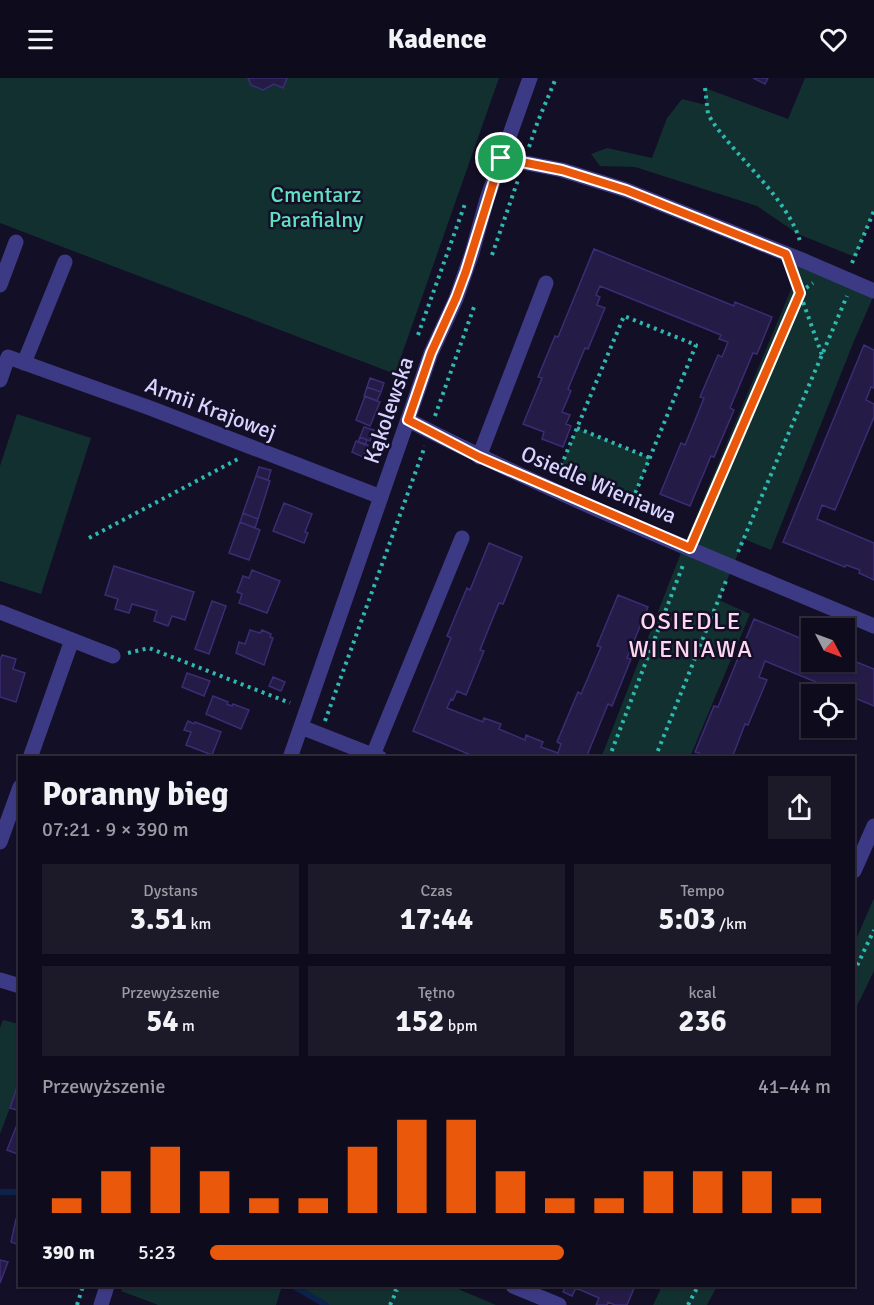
<!DOCTYPE html>
<html lang="pl">
<head>
<meta charset="utf-8">
<style>
	:root { --surface:#0e0b1c; --page:#1c1929; --text:#f1f3f6; --muted:#9b9ba3; --line:#2e2b3b; --accent:#ea580c }
	body { margin:0; font-family:Signika,sans-serif; background:var(--page); color:var(--text); height:100vh; display:flex; flex-direction:column; font-size:22px; white-space:nowrap }
	* { box-sizing:border-box; margin:0 }
	p { font-size:20px; color:var(--muted) }
	.icon { flex:none; width:33px; height:33px; fill:none; stroke:currentColor; stroke-width:2; stroke-linecap:round; stroke-linejoin:round }
	.map { position:relative; flex:1; overflow:hidden }
	.drawer { position:absolute; left:18px; top:678px; width:837px; height:531px; display:flex; flex-direction:column; background:var(--surface); border-radius:0px; box-shadow:0 2px 4px #0004,0 0 0 2px var(--line) }
	.drawer>* { flex:none }
	.needle { width:39px; rotate:131deg }
	.buttons { position:absolute; left:801px; top:540px; display:grid; gap:12px }
	.buttons a { display:grid; place-items:center; width:54px; height:54px; border-radius:0px; background:var(--surface); box-shadow:0 2px 4px #0004,0 0 0 2px var(--line); font-size:30px }
	.pin { position:absolute; display:grid; place-items:center; width:51px; height:51px; color:#fff; margin:-26px; border:3px solid #fff; border-radius:50%; box-shadow:0 2px 6px #0007 }
	.round { display:grid; place-items:center; flex:none; width:63px; height:63px; border-radius:0px; background:var(--page) }
	.headline { display:flex; align-items:center; justify-content:space-between; height:102px; padding:0 24px }
	h1 { font-size:33px; font-weight:800; line-height:45px }
	.figures { display:grid; grid-template-columns:repeat(3,1fr); gap:9px; height:102px; padding:6px 24px }
	.figures div { display:grid; align-content:center; border-radius:0px; background:var(--page); text-align:center }
	.figures b { font-size:30px; font-weight:800 }
	.figures small { font-size:16px; font-weight:400 }
	.figures p { font-size:16px }
	.chart { height:168px; padding:12px 24px }
	.chart p { display:flex; justify-content:space-between }
	.chart svg { width:100%; height:108px; margin-top:6px; stroke:var(--accent); stroke-width:6 }
	ul { padding:0 24px; list-style:none; font-size:20px }
	li { display:grid; grid-template-columns:96px 72px 1fr; align-items:center; height:45px }
	li i { height:15px; border-radius:8px; background:var(--accent) }
	header { display:flex; justify-content:space-between; align-items:center; height:78px; padding:0 24px; background:var(--surface); font-size:27px; font-weight:800 }
	.map>svg:first-child { display:block }
	.green { fill:#12302f }
	.lines { fill:none; stroke-linecap:round; stroke-linejoin:round }
	.stream { stroke:#0c2248; stroke-width:6 }
	.building { fill:#241b47; stroke:#3b2d73; stroke-width:1.5 }
	.path { stroke:#2fb8b0; stroke-width:4; stroke-dasharray:3 4.5; stroke-linecap:butt }
	.minor { stroke:#3d3a85; stroke-width:15 }
	.route-casing { stroke:#fff; stroke-width:12 }
	.route { stroke:#ea580c; stroke-width:8 }
	.labels { text-anchor:middle; stroke-width:5; stroke-linejoin:round; paint-order:stroke }
	.park-label { font-size:22px; fill:#5fe0c0; stroke:#130f26 }
	.street-label { font-size:22px; fill:#d9d4ff; stroke:#130f26 }
	.neighbourhood-label { font-size:24px; letter-spacing:1.5px; fill:#ffd6f0; stroke:#130f26 }
</style>
</head>
<body>
<header><svg class="icon" aria-label="menu" viewBox="0 0 24 24"><path d="M4 6h16M4 12h16M4 18h16"/></svg>Kadence<svg class="icon" aria-label="heart" viewBox="0 0 24 24"><path d="M12 20l-8-8c-3-5 5-10 8-4 3-6 11-1 8 4z"/></svg></header>
<div class="map">
<svg width="874" height="1227" viewBox="0 0 874 1227">
	<rect width="100%" height="100%" fill="#130f26"/>
	<path class="green" d="M0,0h499l-104,296 -395,-151z
		M805,0h69v133l-19,46 -57,-23 -41,-28 -122,-39 -35,-1 -9,-12 16,-6 45,10 15,-40 15,-19 24,6 -1,-17 83,31z
		M786,176l88,41 -20,46 -83,209 -27,-11 -25,61 31,14 -60,143 -89,1 83,-213 111,-265z
		M17,336l74,24 -50,156 -41,-13v-115z
		M577,350l73,30 -17,41 -73,-30z
		M874,820v73l-20,41v-68z
		M3,942l16,4 1,57 -20,53v-106z
		M123,1208h159l-6,19h-118l-37,-14z
		M293,1208h158l45,19h-170z
		M662,1208h55l-10,19h-54z"/>
	<g class="lines">
		<path class="stream" d="M0,1114h20
			M293,1208l33,19"/>
	</g>
	<path class="building" d="M248,0h39l-4,10 -9,-4 -11,6 -12,-5z
		M753,0h15l-3,6z
		M594,171l140,57 1,-4 37,15 -15,37 -4,-1 -23,55 4,2 -20,47 -3,-1 -21,50 -30,-12 21,-51 4,2 19,-47 -4,-1 18,-42 4,2 6,-15 -9,-3 2,-4 -121,-49 -4,9 4,2 -3,8 8,3 -17,41 -3,-1 -17,41 3,2 -9,21 8,3 -4,9 5,2 -8,21 -21,-8 2,-7 -21,-8 19,-46 -4,-1 17,-41 3,1z
		M864,267l10,5v38l-3,-1 -5,13 8,4v13l-39,93 -13,-5 -5,14 57,24v37l-15,-7 1,-3 -14,-5 -1,2 -62,-25z
		M370,300l14,5 -3,9 -14,-5z
		M367,309l14,5 -4,9 -13,-5z
		M365,318l15,6 -10,24 -14,-6z
		M364,349l10,3 -4,11 -10,-4z
		M360,359l7,3 -2,5 -7,-3z
		M356,363l12,4 -5,12 -11,-5z
		M259,389l12,3 -3,10 -12,-4z
		M256,398l14,5 -12,38 -15,-6z
		M284,425l28,11 -7,18 3,1 -4,10 -31,-12z
		M243,435l15,6 -3,9 -15,-6z
		M240,444l20,8 -11,30 -20,-7z
		M489,465l33,14 -19,47 -4,-1 -19,47 4,1 -18,44 -9,-4 -4,9 -2,-1 -4,9 36,14 1,-4 17,6 -2,5 26,11 1,-5 17,7 -2,5 17,6 3,-9 -4,-2 21,-50 3,2 20,-47 -4,-1 21,-51 30,12 -21,51 4,1 -19,47 -4,-2 -22,54h-108l-65,-27 38,-93 -4,-2 20,-48 3,2z
		M114,488l80,26 -9,28 -13,-4 -4,10 -14,-5 3,-10 -25,-7 -3,9 -14,-4 3,-10 -13,-4z
		M252,492l28,11 -13,32 -28,-10 3,-9 -5,-2 6,-16 6,2z
		M212,523l14,5 -17,48 -14,-5z
		M754,541l58,24v19h32v-5l30,12v37l-109,-45 -6,16 8,3 -19,45 -3,-1 -13,34h-35l2,-5 -4,-1 19,-46 4,1z
		M250,552l10,3 2,-3 9,4 -1,3 3,1 -9,27 -28,-12 3,-11 6,2z
		M2,577l14,4 -3,10 12,4 -9,29 -16,-5v-37z
		M187,595l23,8 -6,15 -22,-9z
		M273,599l12,5 -4,9 -12,-5z
		M213,618l15,6 -1,2 5,2 1,-2 16,6 -8,19 -35,-15z
		M188,643l6,3 1,-2 26,10 -9,23 -26,-10 5,-13 -7,-2z
		M19,1003h1v30l-10,-3z
		M20,1039v38l-13,-5z
		M16,1141h4v26l-9,-3z
		M0,1182l8,2 -8,21z
		M566,1208h69l-8,19h-12l-7,-3 -1,3h-11l3,-7 -23,-10 -4,8 -9,-4z"/>
	<g class="lines">
		<path class="path" d="M705,10l3,26 4,7c26,38 75,77 88,120
			M529,69l9,-26 18,-43
			M492,177l27,-78
			M852,185l22,-52
			M793,196l29,81
			M418,257l48,-134
			M435,338l39,-109
			M577,350l73,30
			M558,395l66,-157 72,29 -66,161
			M696,455l103,-240 14,-10
			M89,460l149,-79
			M738,474l109,-256
			M128,575l21,-5 141,55
			M325,643l100,-275
			M609,680l74,-193
			M655,680l71,-177
			M854,894l20,-42
			M387,1208l10,4 2,-4
			M77,1227l6,-19
			M390,1227l7,-15
			M688,1227l10,-19"/>
		<path class="minor" d="M501,80l61,12 64,20 176,70 72,31
			M0,207l16,-43
			M24,285l41,-101
			M0,302l8,-23 142,51 231,89
			M408,342c151,78 310,140 466,206
			M479,379l67,-174
			M0,534l113,44
			M301,649l79,31
			M373,677l89,-217
			M30,680l42,-118
			M290,680l141,-405 25,-54 16,-46 15,-54 43,-121
			M0,764l20,-55
			M854,793l20,-45
			M0,902l20,6
			M513,1208l46,19
			M101,1227l6,-19"/>
	</g>
	<g class="lines">
		<defs>
			<path id="route" d="M501,80l61,12 64,20 160,64 14,39 -110,255 -211,-91 -71,-37 23,-67 25,-55 10,-27z"/>
		</defs>
		<use href="#route" class="route-casing"/>
		<use href="#route" class="route"/>
	</g>
	<g class="labels">
		<g class="park-label">
			<text x="316" y="124">Cmentarz<tspan x="316" dy="25">Parafialny</tspan></text>
		</g>
		<g class="street-label">
			<text transform="translate(211 330) rotate(21)" y="8">Armii Krajowej</text>
			<text transform="translate(388 332) rotate(-71)" y="8">Kąkolewska</text>
			<text transform="translate(599 406) rotate(23)" y="8">Osiedle Wieniawa</text>
		</g>
		<g class="neighbourhood-label">
			<text x="691" y="551">OSIEDLE<tspan x="691" dy="28">WIENIAWA</tspan></text>
		</g>
	</g>
</svg>
<div class="buttons">
<a><svg class="needle" viewBox="-14 -14 28 28"><path d="M0-13l5 13h-10z" fill="#e53935"/><path d="M0 13l5-13h-10z" fill="#9b9ba3"/></svg></a>
<a><svg class="icon" aria-label="locate" viewBox="0 0 24 24"><circle cx="12" cy="12" r="6"/><path d="M12 2v4M12 18v4M2 12h4M18 12h4"/></svg></a>
</div>
<div class="pin" style="left:501px;top:80px;background:#1e9e55"><svg class="icon" aria-label="arrive" viewBox="0 0 24 24"><path d="M6 21V4h12l-3 4 3 4H6"/></svg></div>
<section class="drawer">
<div class="headline"><div><h1>Poranny bieg</h1><p>07:21 · 9 × 390 m</p></div><a class="round"><svg class="icon" aria-label="share" viewBox="0 0 24 24"><path d="M12 15V3M7 8l5-5 5 5M5 13v7h14v-7"/></svg></a></div>
<div class="figures">
<div><p>Dystans</p><b>3.51<small> km</small></b></div>
<div><p>Czas</p><b>17:44</b></div>
<div><p>Tempo</p><b>5:03<small> /km</small></b></div>
</div>
<div class="figures">
<div><p>Przewyższenie</p><b>54<small> m</small></b></div>
<div><p>Tętno</p><b>152<small> bpm</small></b></div>
<div><p>kcal</p><b>236</b></div>
</div>
<div class="chart"><p><span>Przewyższenie</span>41–44 m</p>
<svg viewBox="0 0 160 44" preserveAspectRatio="none"><path d="M5 44V38M15 44V27M25 44V17M35 44V27M45 44V38M55 44V38M65 44V17M75 44V6M85 44V6M95 44V27M105 44V38M115 44V38M125 44V27M135 44V27M145 44V27M155 44V38"/></svg>
</div>
<ul>
<li><b>390 m</b>5:23<i style="width:57%"></i></li>
</ul>
</section>
</div>
</body>
</html>
